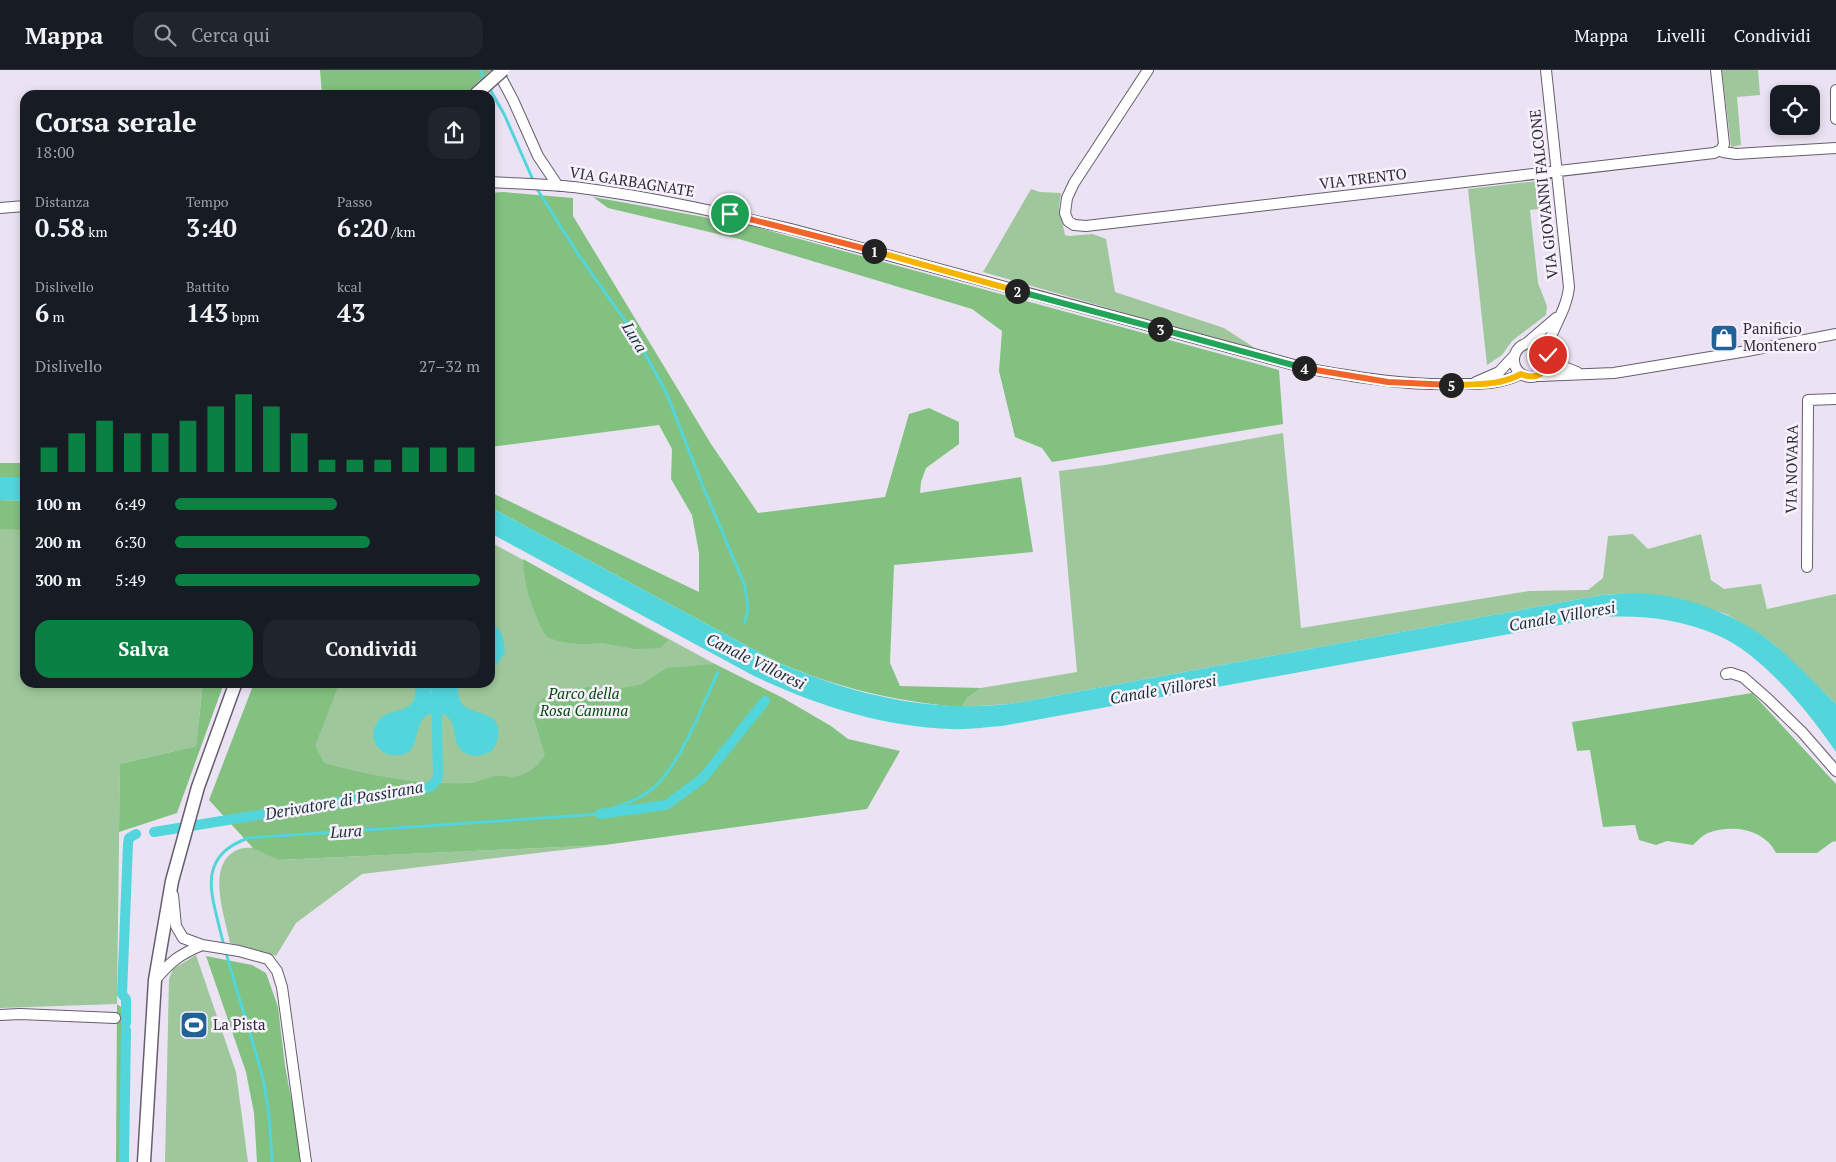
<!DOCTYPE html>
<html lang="it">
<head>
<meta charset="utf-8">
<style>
	:root { --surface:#171b24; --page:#20242c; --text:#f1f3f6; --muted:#9ea1a6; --line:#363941; --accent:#0b8043 }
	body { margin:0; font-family:"PT Serif",serif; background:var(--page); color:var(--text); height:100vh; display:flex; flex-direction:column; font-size:19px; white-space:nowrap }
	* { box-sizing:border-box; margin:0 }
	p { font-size:16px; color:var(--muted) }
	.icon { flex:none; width:28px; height:28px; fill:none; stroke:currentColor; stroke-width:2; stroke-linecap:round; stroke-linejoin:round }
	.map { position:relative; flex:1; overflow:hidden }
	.drawer { position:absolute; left:20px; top:20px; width:475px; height:598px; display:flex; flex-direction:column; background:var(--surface); border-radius:15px; box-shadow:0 2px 8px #0003 }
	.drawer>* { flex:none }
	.tools { position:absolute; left:1770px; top:15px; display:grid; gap:10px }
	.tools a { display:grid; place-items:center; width:50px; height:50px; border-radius:10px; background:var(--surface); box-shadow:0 2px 8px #0003; font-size:25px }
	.pin { position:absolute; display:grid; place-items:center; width:42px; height:42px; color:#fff; margin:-21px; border:2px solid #fff; border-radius:50%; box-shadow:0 1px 5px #0007 }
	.km { position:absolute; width:25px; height:25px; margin:-12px; border-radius:50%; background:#222; color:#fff; font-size:14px; line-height:25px; text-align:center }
	.round { display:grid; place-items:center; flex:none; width:52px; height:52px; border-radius:15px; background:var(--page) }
	.summary { display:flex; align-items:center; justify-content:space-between; height:85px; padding:0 15px }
	h1 { font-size:28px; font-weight:700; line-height:38px }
	.figures { display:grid; grid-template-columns:repeat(3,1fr); gap:8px; height:85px; padding:5px 15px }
	.figures div { display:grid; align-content:center }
	.figures b { font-size:25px; font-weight:700 }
	.figures small { font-size:14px; font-weight:400 }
	.figures p { font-size:14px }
	.chart { height:140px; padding:10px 15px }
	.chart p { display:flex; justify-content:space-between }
	.chart svg { width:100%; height:90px; margin-top:5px; stroke:var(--accent); stroke-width:6 }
	.button { display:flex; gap:10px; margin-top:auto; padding:10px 15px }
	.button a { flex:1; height:58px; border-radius:15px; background:var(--accent); color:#fff; font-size:20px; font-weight:700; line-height:58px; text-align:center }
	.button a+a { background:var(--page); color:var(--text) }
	ul { padding:0 15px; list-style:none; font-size:16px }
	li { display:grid; grid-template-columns:80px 60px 1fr; align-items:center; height:38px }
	li i { height:12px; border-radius:6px; background:var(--accent) }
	header { display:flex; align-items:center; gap:30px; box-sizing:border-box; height:70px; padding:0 25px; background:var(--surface); border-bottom:1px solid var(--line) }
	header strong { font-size:24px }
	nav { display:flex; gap:28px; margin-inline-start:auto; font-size:18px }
	.search { width:350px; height:45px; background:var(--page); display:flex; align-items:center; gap:12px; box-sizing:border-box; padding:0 18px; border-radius:15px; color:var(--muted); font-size:19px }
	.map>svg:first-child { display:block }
	.green { fill:#9ec79b }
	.forest { fill:#82c17f }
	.water { fill:#53d5dc }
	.pier { fill:#ebe3f3 }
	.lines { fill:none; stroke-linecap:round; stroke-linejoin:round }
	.stream { stroke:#53d5dc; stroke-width:3 }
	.canal { stroke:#53d5dc; stroke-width:10 }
	.minor-casing { stroke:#655f6d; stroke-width:12 }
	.major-casing { stroke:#655f6d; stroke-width:15 }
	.minor { stroke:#fff; stroke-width:10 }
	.major { stroke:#fff; stroke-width:12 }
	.major-bridge-casing { stroke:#655f6d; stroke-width:15; stroke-linecap:butt }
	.major-bridge { stroke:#fff; stroke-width:12 }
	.split-1-casing { stroke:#fff; stroke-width:10 }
	.split-2-casing { stroke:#fff; stroke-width:10 }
	.split-3-casing { stroke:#fff; stroke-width:10 }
	.split-4-casing { stroke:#fff; stroke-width:10 }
	.split-5-casing { stroke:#fff; stroke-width:10 }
	.split-6-casing { stroke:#fff; stroke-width:10 }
	.split-1 { stroke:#f0652b; stroke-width:6 }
	.split-2 { stroke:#f5b400; stroke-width:6 }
	.split-3 { stroke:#22a559; stroke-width:6 }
	.split-4 { stroke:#22a559; stroke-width:6 }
	.split-5 { stroke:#f0652b; stroke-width:6 }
	.split-6 { stroke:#f5b400; stroke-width:6 }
	.labels { text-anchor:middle; stroke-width:5; stroke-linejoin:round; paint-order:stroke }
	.street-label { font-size:15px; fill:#2e2b31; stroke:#f7f1fe }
	.poi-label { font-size:15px; fill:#2e2b31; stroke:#f7f1fe; text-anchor:start }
	.park-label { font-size:15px; font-style:italic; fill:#044a09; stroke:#f7f1fe }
	.water-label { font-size:16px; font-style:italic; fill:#1a3132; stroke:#f7f1fe }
</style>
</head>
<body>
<header>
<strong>Mappa</strong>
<div class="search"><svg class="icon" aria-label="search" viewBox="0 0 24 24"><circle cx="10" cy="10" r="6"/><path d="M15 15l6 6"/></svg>Cerca qui</div>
<nav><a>Mappa</a><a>Livelli</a><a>Condividi</a></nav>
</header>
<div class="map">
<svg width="1836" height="1092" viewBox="0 0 1836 1092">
	<rect width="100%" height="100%" fill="#ebe3f3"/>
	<path class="green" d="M1722,0h36l2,25 -23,2 4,48 -10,2z
		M1546,110l3,28 -19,2 8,73 9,23 -1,9 -34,26 -10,14 -15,10 -19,-176z
		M1031,119l9,3 21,1 -2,14 6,28 4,1 24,-2 13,5 9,53 109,36 37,24 -278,-80z
		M1283,363l18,195 228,-37 59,-1 15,-12 5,-42 25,-2 15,15 53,-15 10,46 13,9 37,-5 6,25 69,-15v110l-61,-59 -20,-14 -29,-17 -31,-10 -62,-11 -31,2 -592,109 -48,3 5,-9 14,-10 96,-16 -18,-201 46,-6z
		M0,459h25v153l178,1 -7,63 -76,18 -3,240 -117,4z
		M490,472l225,122 -49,94 -436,58 24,-133 236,-1z
		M605,775l-243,29 -66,49 -20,33 -46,-13c-5,-26 -24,-76 5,-92 4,-3 13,-4 19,-3 8,2 17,8 24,12z
		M196,885l40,117 12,90h-83l4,-183 4,-10z"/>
	<path class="forest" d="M320,0h171l-27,25h-142z
		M503,122l70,6v18l138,228 47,69 127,-16 24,-83 20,-6 30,14v22l-33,24 -5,14 -1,11 101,-16 12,75 -139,13 -4,98 10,23 81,2 -14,10 -5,9c-66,-5 -123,-19 -183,-44l-289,-156v-15l209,100v-39l-7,-38 -21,-36 1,-30 -13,-24 -169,22v-254z
		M593,127l155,28 531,145 4,54 -231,38 -10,-14 -27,-11 -16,-66 3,-40 -30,-22 -233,-70 -131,-31z
		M0,393h25v14h-25z
		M0,430l25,1v29l-25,-1z
		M523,489l145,81 -8,8 -25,1 -33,-6 -19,1 -21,-2 -13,-4 -5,-5c-13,-28 -19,-43 -21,-74z
		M715,594l68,34 48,28 17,13 52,12 -33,58 -262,36 -327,15 -25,-12 -44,-48 45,-117h82l1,6 -22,57 9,17c47,13 97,23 147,20 9,-1 17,-6 25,-7 5,-1 11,1 16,1 14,-1 26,-10 33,-22l-12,-40 4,-12 13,-10 39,-6 25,2 26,-4 27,-17z
		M203,613h21l-47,130 -58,19 1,-68 76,-18z
		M1752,623l84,91v57l-4,1 -15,11h-41c-12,-24 -43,-29 -68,-20 -5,2 -11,8 -15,12l-26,-4 -11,4 -17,-5 -4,-15 -32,2 -13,-77 -13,1 -5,-29z
		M206,886l46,9 14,8 12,34 7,59 18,96h-46l-3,-49 -8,-41z
		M117,934l8,6 -3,152h-6z"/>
	<path class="water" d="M0,407h25v24l-25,-1z
		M490,437l289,156c57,24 118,42 181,43 17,1 33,-1 50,-2l592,-109c10,0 20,-2 30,-2 50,0 106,21 144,53 21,18 40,39 60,58v48c-27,-40 -74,-98 -119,-117 -37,-16 -74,-20 -113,-18l-602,109c-17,1 -34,4 -50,3 -70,-2 -136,-24 -198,-53l-264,-143z
		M490,554c13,4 14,16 15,28l-7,11 -8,6z
		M459,612c-8,43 43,19 39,53 0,6 -3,13 -8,17 -4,2 -10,4 -14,4 -33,-3 -11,-40 -38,-43 -6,-1 -13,2 -16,7 -9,13 -2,39 -31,35 -7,-1 -14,-7 -17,-14 -1,-4 -1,-10 1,-14 10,-26 45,-5 40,-44z"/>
	<path class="pier" d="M434,613h5l2,4 -2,7 1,21h-6v-16l-3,-7z"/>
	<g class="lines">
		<path class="stream" d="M480,0l5,11
			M488,16l16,28 33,75 41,65 55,78 33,60 36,92 43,102 3,23 -3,13
			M272,1092c-1,-25 -4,-62 -10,-87 -13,-49 -30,-96 -42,-145 -4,-18 -11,-38 -8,-56 4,-20 18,-29 36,-36l352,-24c17,-8 38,-13 52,-25 28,-23 50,-83 66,-117"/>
		<path class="canal" d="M600,744l66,-9 36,-26 63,-78
			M154,762l276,-45 7,-7 1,-5 -2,-93
			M126,953v-24l-4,-5 6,-150 1,-6 7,-4
			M124,1092l2,-132"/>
		<defs>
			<path id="minor" d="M497,0l16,30 25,56 20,30
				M1148,0l-74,113 -7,15 -2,15 3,8 6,4 12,1 628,-73 7,-3
				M1716,0l8,74 -3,6
				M1836,20v29
				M1721,80l2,2 13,2 100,-6
				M490,112c30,2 61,2 91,6 71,9 141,25 210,41l518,140c53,9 99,17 152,15 22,0 40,0 60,-10
				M0,138l25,-2
				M1528,272l28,-24
				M1514 290a17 17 0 1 1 34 0a17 17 0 1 1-34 0Z
				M1546,280c6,-21 21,-41 23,-63l-23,-217
				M1548,285l11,10 18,7
				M1539,306l75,-3 133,-22 89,-17
				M1476,312l23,-10 15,-16
				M1807,497l1,-167 28,-1
				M1726,604l5,-1 12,4 25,22 34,33 34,39
				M173,825l3,31 7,12 19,7 37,6 29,8 9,12 5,16 24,175
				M155,910c16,-19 24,-25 47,-35
				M0,945l20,-1 95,4"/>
			<path id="major" d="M144,1092l11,-182 17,-99 26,-94 38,-105"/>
		</defs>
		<use href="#minor" class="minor-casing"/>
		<use href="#major" class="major-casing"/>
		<use href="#minor" class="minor"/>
		<use href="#major" class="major"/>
		<defs>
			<path id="major-bridge" d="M475,25l28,-25"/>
		</defs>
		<use href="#major-bridge" class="major-bridge-casing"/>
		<use href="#major-bridge" class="major-bridge"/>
	</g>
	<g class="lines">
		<defs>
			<path id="split-1" d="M730,144l144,37"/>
			<path id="split-2" d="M874,181l143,40"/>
			<path id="split-3" d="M1017,221l143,38"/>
			<path id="split-4" d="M1160,259l144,39"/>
			<path id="split-5" d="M1304,298l84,14 63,3"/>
			<path id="split-6" d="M1451,315c25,-1 48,1 70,-11 16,7 28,-2 27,-19"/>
		</defs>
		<use href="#split-1" class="split-1-casing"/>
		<use href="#split-2" class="split-2-casing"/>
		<use href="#split-3" class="split-3-casing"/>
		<use href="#split-4" class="split-4-casing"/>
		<use href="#split-5" class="split-5-casing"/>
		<use href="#split-6" class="split-6-casing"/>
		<use href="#split-1" class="split-1"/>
		<use href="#split-2" class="split-2"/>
		<use href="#split-3" class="split-3"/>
		<use href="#split-4" class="split-4"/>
		<use href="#split-5" class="split-5"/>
		<use href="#split-6" class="split-6"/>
	</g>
	<defs>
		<symbol id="shop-square" viewBox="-11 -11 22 22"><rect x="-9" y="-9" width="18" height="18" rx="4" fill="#226197" stroke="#f7f1fe"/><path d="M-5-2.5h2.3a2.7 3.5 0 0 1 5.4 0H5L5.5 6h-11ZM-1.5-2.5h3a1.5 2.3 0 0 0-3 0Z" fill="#fff"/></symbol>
		<symbol id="stadium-square" viewBox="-11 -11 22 22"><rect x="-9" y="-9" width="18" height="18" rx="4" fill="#226197" stroke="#f7f1fe"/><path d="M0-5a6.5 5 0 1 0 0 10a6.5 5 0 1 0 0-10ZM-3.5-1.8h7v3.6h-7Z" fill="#fff"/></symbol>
	</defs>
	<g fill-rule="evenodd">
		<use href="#shop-square" x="1708" y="252" width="32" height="32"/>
		<use href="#stadium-square" x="178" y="939" width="32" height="32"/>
	</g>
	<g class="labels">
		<g class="street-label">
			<text transform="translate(1363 109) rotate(-7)" y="5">VIA TRENTO</text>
			<text transform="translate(632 112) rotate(9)" y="5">VIA GARBAGNATE</text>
			<text transform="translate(1544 124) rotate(-96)" y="5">VIA GIOVANNI FALCONE</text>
			<text transform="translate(1792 399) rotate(-89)" y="5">VIA NOVARA</text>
		</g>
		<g class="poi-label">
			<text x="1743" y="264">Panificio<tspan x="1743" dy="17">Montenero</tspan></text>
			<text x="213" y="960">La Pista</text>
		</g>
		<g class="park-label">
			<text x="584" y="629">Parco della<tspan x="584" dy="17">Rosa Camuna</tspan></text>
		</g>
		<g class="water-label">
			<text transform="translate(635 267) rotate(59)" y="6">Lura</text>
			<text transform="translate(1562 546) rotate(-10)" y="6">Canale Villoresi</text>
			<text transform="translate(756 591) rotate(26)" y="6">Canale Villoresi</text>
			<text transform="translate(1163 619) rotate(-10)" y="6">Canale Villoresi</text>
			<text transform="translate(344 730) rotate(-10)" y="6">Derivatore di Passirana</text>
			<text transform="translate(346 761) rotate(-4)" y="6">Lura</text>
		</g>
	</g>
</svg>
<div class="tools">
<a><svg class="icon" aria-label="locate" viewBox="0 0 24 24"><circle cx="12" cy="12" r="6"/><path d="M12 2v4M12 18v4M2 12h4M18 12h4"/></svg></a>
</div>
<div class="pin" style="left:730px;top:144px;background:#1e9e55"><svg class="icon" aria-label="arrive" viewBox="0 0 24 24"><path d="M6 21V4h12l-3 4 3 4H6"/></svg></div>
<div class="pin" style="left:1548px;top:285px;background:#d93025"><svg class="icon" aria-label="check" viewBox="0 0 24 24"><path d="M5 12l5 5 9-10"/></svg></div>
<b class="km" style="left:874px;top:181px">1</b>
<b class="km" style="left:1017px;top:221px">2</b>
<b class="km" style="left:1160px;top:259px">3</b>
<b class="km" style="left:1304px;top:298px">4</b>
<b class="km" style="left:1451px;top:315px">5</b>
<section class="drawer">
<div class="summary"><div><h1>Corsa serale</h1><p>18:00</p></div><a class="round"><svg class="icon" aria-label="share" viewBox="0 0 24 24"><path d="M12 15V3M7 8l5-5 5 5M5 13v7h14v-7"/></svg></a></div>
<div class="figures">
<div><p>Distanza</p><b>0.58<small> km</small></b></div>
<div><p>Tempo</p><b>3:40</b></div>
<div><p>Passo</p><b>6:20<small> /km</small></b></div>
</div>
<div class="figures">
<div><p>Dislivello</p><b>6<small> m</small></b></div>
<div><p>Battito</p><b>143<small> bpm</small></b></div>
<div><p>kcal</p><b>43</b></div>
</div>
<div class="chart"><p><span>Dislivello</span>27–32 m</p>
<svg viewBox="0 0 160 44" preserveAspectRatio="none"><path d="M5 44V32M15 44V25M25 44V19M35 44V25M45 44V25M55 44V19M65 44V12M75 44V6M85 44V12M95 44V25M105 44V38M115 44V38M125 44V38M135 44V32M145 44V32M155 44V32"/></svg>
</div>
<ul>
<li><b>100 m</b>6:49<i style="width:53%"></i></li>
<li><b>200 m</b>6:30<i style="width:64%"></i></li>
<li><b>300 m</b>5:49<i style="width:100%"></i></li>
</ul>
<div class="button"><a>Salva</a><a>Condividi</a></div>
</section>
</div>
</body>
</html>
